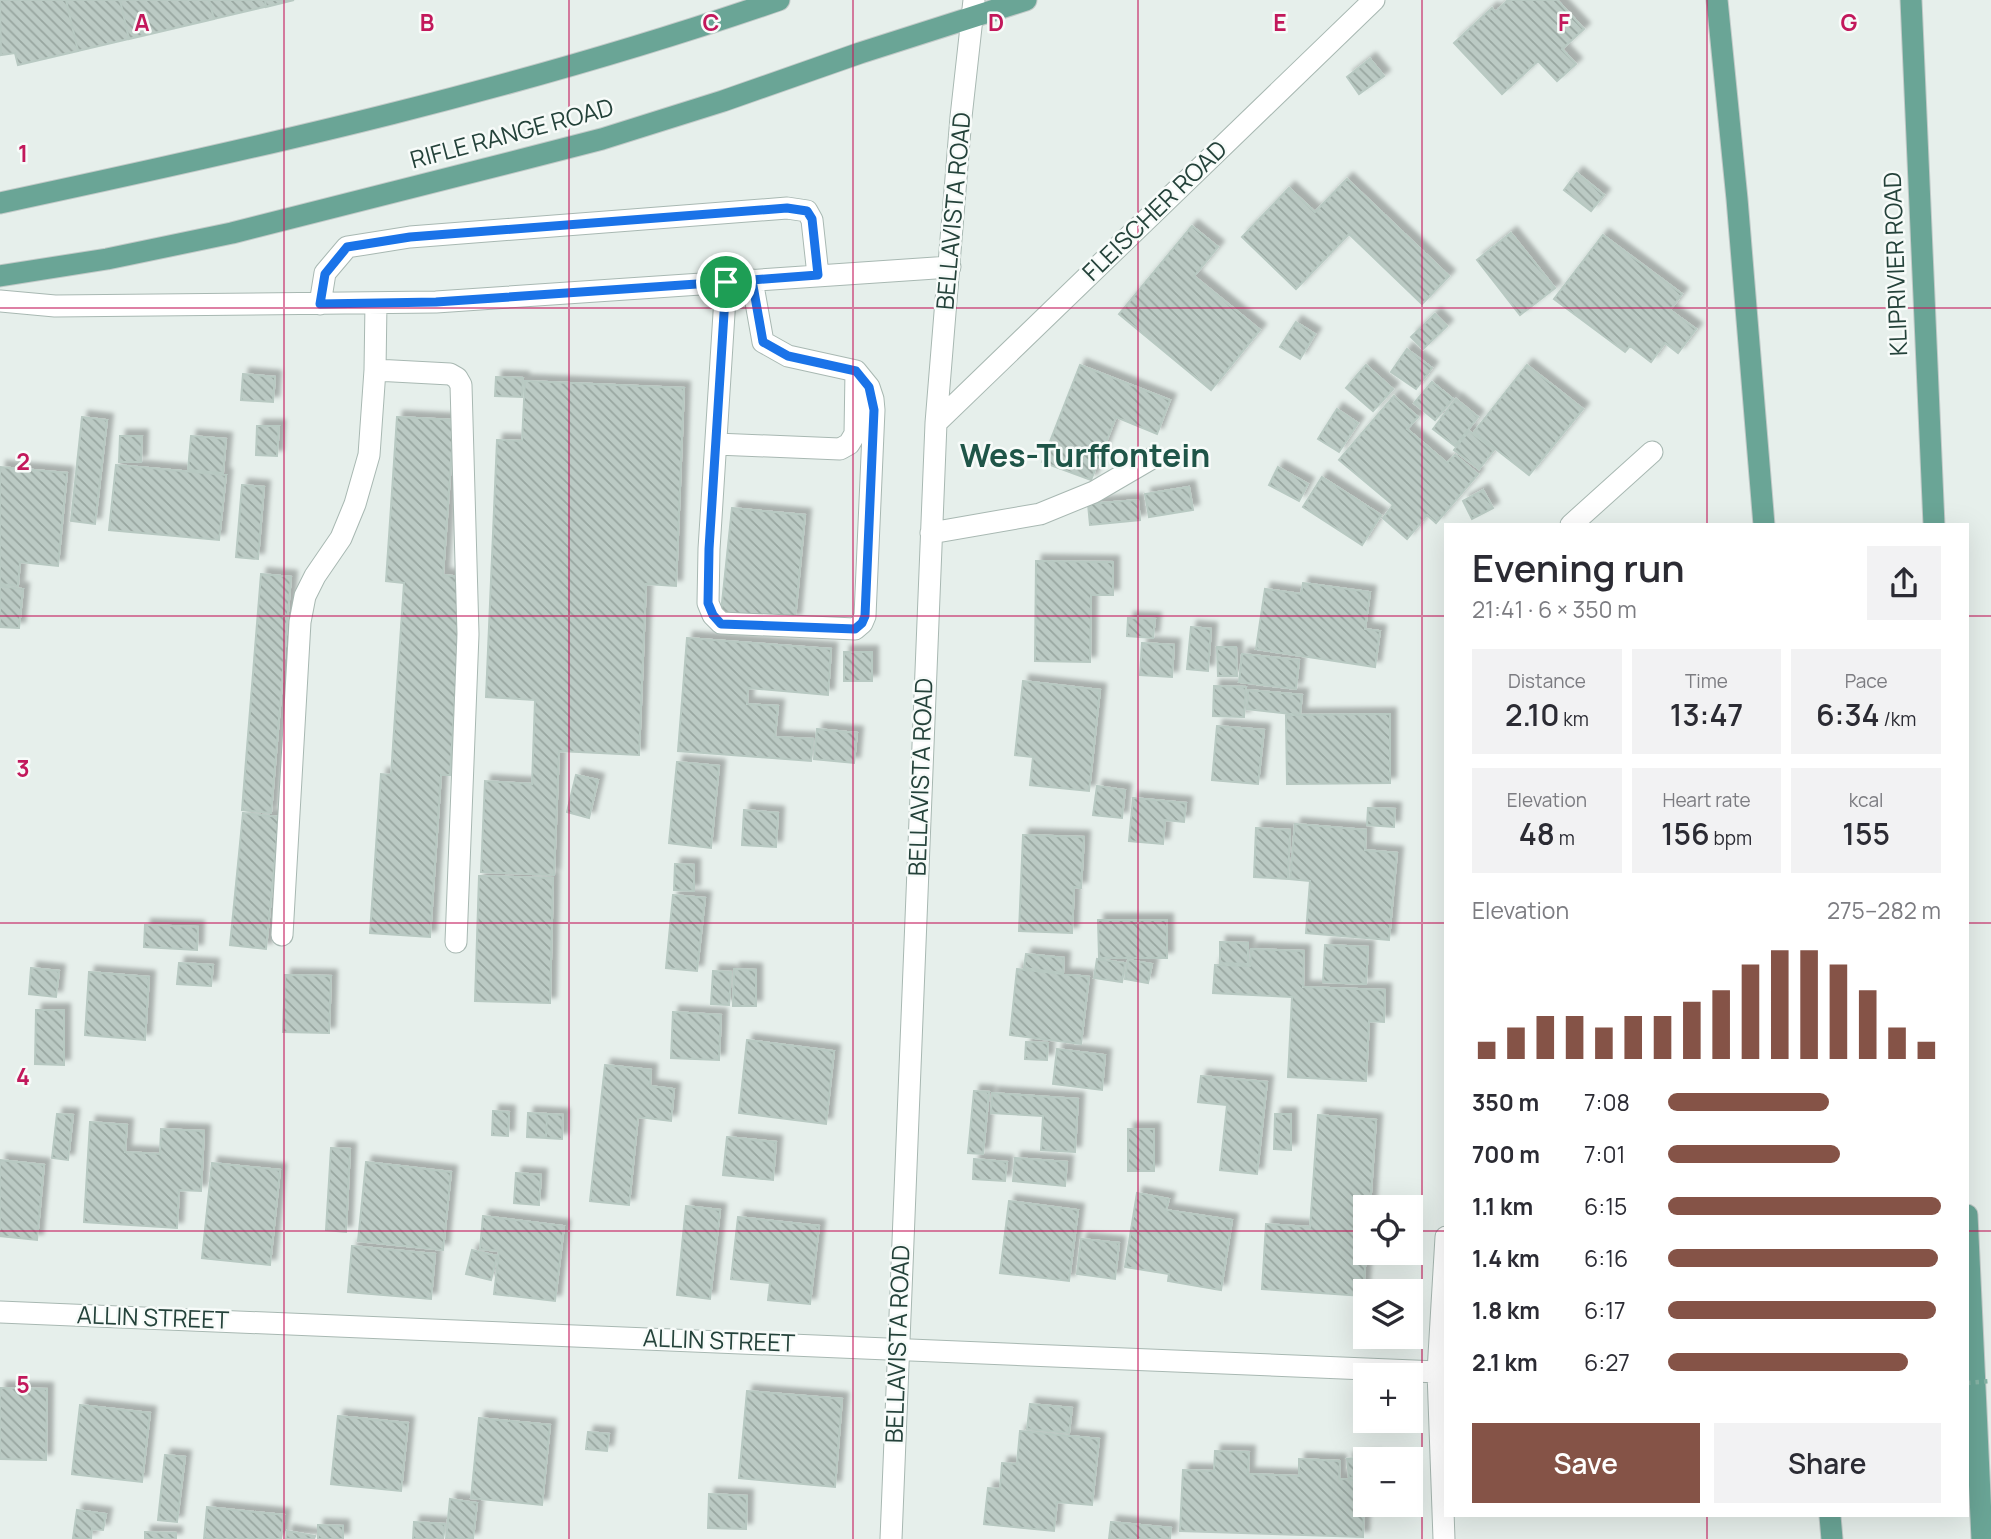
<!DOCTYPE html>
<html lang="en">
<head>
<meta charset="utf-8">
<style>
	:root { --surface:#fff; --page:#f2f2f3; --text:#2b2b33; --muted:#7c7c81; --accent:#855347 }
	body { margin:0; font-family:Manrope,sans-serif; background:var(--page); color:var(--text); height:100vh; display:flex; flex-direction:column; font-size:26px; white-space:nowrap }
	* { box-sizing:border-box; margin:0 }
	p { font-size:23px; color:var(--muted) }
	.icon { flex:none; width:38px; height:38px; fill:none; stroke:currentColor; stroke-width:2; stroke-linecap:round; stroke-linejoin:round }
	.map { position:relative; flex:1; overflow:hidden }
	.panel { position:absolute; left:1444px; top:523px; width:525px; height:994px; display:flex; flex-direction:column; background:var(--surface); border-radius:0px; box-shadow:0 7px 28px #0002 }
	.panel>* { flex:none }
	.buttons { position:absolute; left:1353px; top:1195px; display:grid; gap:14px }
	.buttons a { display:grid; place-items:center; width:70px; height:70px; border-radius:0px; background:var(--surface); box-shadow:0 7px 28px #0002; font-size:35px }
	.pin { position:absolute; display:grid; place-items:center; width:60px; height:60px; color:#fff; margin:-30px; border:4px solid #fff; border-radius:50%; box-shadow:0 2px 7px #0007 }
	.round { display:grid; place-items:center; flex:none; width:74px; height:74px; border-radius:0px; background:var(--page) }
	.summary { display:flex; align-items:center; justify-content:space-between; height:119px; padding:0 28px }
	h1 { font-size:38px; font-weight:600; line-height:52px }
	.figures { display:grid; grid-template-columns:repeat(3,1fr); gap:10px; height:119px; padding:7px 28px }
	.figures div { display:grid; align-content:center; border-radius:0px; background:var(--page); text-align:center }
	.figures b { font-size:30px; font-weight:600 }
	.figures small { font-size:19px; font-weight:400 }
	.figures p { font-size:19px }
	.chart { height:196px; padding:14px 28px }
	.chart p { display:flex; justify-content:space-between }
	.chart svg { width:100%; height:126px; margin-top:7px; stroke:var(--accent); stroke-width:6 }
	.cta { display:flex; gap:14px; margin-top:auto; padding:14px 28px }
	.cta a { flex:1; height:80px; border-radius:0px; background:var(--accent); color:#fff; font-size:28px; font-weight:600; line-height:80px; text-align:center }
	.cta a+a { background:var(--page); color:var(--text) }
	ul { padding:0 28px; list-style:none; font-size:23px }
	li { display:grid; grid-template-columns:112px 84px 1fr; align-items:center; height:52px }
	li i { height:18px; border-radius:9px; background:var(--accent) }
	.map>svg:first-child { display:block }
	.building { fill:url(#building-back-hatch); stroke:#b8c9c2; stroke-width:2; filter:url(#shadow) }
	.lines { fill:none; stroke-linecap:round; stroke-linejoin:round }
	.minor-casing { stroke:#a8b8b2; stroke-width:23 }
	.major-casing { stroke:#c2cac8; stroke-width:23 }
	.minor { stroke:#fff; stroke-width:21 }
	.major { stroke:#6aa596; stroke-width:21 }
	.path-bridge { stroke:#86b3a5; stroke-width:4.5; stroke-dasharray:3.5 5; stroke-linecap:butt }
	.route-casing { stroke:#fff; stroke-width:14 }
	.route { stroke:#1a73e8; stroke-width:9 }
	.grid { fill:none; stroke:#c2185b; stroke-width:2; stroke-opacity:0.55 }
	.labels { text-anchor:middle; stroke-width:5; stroke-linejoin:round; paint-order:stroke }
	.street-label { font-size:24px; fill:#24423a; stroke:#f7fbf9 }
	.district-label { font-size:32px; font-weight:bold; fill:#1f5548; stroke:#f7fbf9 }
	.grid-label { font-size:23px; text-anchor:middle; font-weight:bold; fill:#c2185b; stroke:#f7fbf9; stroke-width:5; stroke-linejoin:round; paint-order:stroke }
</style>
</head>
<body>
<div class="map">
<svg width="1991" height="1539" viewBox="0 0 1991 1539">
	<defs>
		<pattern id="building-back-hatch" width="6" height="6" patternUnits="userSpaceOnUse" patternTransform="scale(1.75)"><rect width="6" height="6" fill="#bbcac4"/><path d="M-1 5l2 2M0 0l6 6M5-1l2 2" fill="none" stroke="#98a6a0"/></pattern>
		<filter id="shadow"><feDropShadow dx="6" dy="-6" stdDeviation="2" flood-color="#0004"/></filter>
	</defs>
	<rect width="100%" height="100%" fill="#e6efeb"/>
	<path class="building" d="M0,0h294l-276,65 -3,-12 -14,2z
		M0,0h66l12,51 -60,14 -3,-12 -14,2z
		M120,0h89l5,19 -85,20z
		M265,0h29l-28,7z
		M1508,0h49l27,29 -22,20 14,15 -19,17 -19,-20 -36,33 -48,-51 38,-35 3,4z
		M1508,0h49l27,29 -22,20 14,15 -19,17 -19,-20 -36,33 -48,-51 38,-35 3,4z
		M1508,0h49l27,29 -22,20 14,15 -19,17 -19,-20 -36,33 -48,-51 38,-35 3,4z
		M1508,0h49l27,29 -22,20 14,15 -19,17 -19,-20 -36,33 -48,-51 38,-35 3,4z
		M1370,59l14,17 -25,18 -12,-17z
		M1370,59l14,17 -25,18 -12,-17z
		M1577,173l27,22 -13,16 -27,-21z
		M1577,173l27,22 -13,16 -27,-21z
		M1577,173l27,22 -13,16 -27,-21z
		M1577,173l27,22 -13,16 -27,-21z
		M1347,179l102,97 -27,28 -73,-70 -53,55 -54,-52 47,-49 26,24z
		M1347,179l102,97 -27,28 -73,-70 -53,55 -54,-52 47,-49 26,24z
		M1192,226l26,21 -24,29 66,54 -49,60 -92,-76z
		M1192,226l26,21 -24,29 66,54 -49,60 -92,-76z
		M1511,233l44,55 -35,27 -43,-55z
		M1511,233l44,55 -35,27 -43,-55z
		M1511,233l44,55 -35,27 -43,-55z
		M1511,233l44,55 -35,27 -43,-55z
		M1603,235l79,59 -12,16 26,19 -18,24 -13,-10 -14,19 -21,-16 -5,6 -71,-53z
		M1603,235l79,59 -12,16 26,19 -18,24 -13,-10 -14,19 -21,-16 -5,6 -71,-53z
		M1603,235l79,59 -12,16 26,19 -18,24 -13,-10 -14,19 -21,-16 -5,6 -71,-53z
		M1603,235l79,59 -12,16 26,19 -18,24 -13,-10 -14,19 -21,-16 -5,6 -71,-53z
		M1435,314l12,12 -24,23 -12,-12z
		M1435,314l12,12 -24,23 -12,-12z
		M1296,322l19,12 -15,25 -20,-12z
		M1296,322l19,12 -15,25 -20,-12z
		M1407,349l25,19 -16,21 -25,-17z
		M1407,349l25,19 -16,21 -25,-17z
		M1080,365l90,35 -13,34 -41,-17 -25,63 -49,-18z
		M1366,365l27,24 -20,22 -27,-23z
		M1366,365l27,24 -20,22 -27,-23z
		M1527,365l56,44 -54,66 -55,-43z
		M1527,365l56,44 -54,66 -55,-43z
		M1527,365l56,44 -54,66 -55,-43z
		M1527,365l56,44 -54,66 -55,-43z
		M243,374l32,3 -2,25 -32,-2z
		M496,377l27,1 -1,19 -27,-1z
		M525,381l159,7 -8,198 -30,-2 -7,171 -80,-4 -5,124 -73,-3 4,-91 47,3 3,-84 -49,-3 11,-257 25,1z
		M1432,382l21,17 -18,21 -21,-17z
		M1432,382l21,17 -18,21 -21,-17z
		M1394,396l24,21 -11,12 40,34 8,-8 23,19 -42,49 -9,-8 -20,24 -24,-21 10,-13 -54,-45z
		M1394,396l24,21 -11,12 40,34 8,-8 23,19 -42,49 -9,-8 -20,24 -24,-21 10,-13 -54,-45z
		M1456,399l22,18 -23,29 -22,-17z
		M1456,399l22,18 -23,29 -22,-17z
		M1337,409l21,14 -19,29 -21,-13z
		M1337,409l21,14 -19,29 -21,-13z
		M82,417l25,3 -12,104 -24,-3z
		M397,417l57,3 -11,155 20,2 -13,198h-9l-11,162 -60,-4 11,-159 10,1 13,-192 -18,-2z
		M257,426h22l-2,30 -21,-1z
		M1469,431l25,19 -15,19 -25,-19z
		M1469,431l25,19 -15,19 -25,-19z
		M1469,431l25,19 -15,19 -25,-19z
		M1469,431l25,19 -15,19 -25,-19z
		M120,436h22l-1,26h-22z
		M191,436l35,3 -3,34 -35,-3z
		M116,465l110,10 -7,65 -110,-10z
		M0,467l67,6 -9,93 -38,-4 -2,24 -18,-2z
		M1278,467l30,17 -9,17 -30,-16z
		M1278,467l30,17 -9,17 -30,-16z
		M1322,477l59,38 -19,30 -59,-38z
		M1322,477l59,38 -19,30 -59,-38z
		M242,485l22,2 -6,72 -22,-2z
		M1189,487l4,23 -44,7 -4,-23z
		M1189,487l4,23 -44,7 -4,-23z
		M1483,490l10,18 -21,11 -9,-18z
		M1483,490l10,18 -21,11 -9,-18z
		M1483,490l10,18 -21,11 -9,-18z
		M1483,490l10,18 -21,11 -9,-18z
		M1138,500l2,20 -50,5 -2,-21z
		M732,508l73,7 -10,105 -74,-8z
		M1036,561l77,1v33h-22l-1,67 -55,-1z
		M1036,561l77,1v33h-22l-1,67 -55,-1z
		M261,574l30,3 -20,236 -29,-3z
		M1303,583l67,9 -5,37 15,2 -5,36 -119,-18 9,-60 36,5z
		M1303,583l67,9 -5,37 15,2 -5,36 -119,-18 9,-60 36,5z
		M0,586l23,3 -4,39 -19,-1z
		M1128,618l27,1 -2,19 -26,-2z
		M1128,618l27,1 -2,19 -26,-2z
		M1191,627l20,2 -3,42 -21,-2z
		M1191,627l20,2 -3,42 -21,-2z
		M687,638l144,11 -3,46 -80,-7 -1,16 31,2 -3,31 38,2 -2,22 -133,-10z
		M1142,643l32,2 -2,32 -32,-2z
		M1142,643l32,2 -2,32 -32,-2z
		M1217,647h19l1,29h-19z
		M1217,647h19l1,29h-19z
		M844,652h28v29h-28z
		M1242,654l57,6 -3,29 -57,-7z
		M1242,654l57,6 -3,29 -57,-7z
		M1023,681l77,9 -11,101 -59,-6 3,-28 -18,-2z
		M1214,686l32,1 -2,30 -31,-1z
		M1214,686l32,1 -2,30 -31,-1z
		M1248,690l54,5 -2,20 -53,-6z
		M1248,690l54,5 -2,20 -53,-6z
		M1390,714v69l-103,1 -1,-69z
		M1390,714v69l-103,1 -1,-69z
		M1217,726l47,4 -6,54 -46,-4z
		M1217,726l47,4 -6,54 -46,-4z
		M817,729l40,4 -3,30 -40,-4z
		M677,762l42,4 -8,82 -42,-5z
		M576,775l22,5 -9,38 -22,-6z
		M1097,786l28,4 -3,28 -29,-3z
		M1097,786l28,4 -3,28 -29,-3z
		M1133,798l53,5 -2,19 -19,-2 -2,24 -34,-3z
		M1133,798l53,5 -2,19 -19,-2 -2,24 -34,-3z
		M1368,808l27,1 -1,18 -27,-2z
		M1368,808l27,1 -1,18 -27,-2z
		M744,810l34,3 -2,34 -34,-2z
		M243,813l36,4 -13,132 -36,-4z
		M1295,824l71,6 -1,20 32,3 -8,87 -83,-7 4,-52 -20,-2z
		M1295,824l71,6 -1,20 32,3 -8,87 -83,-7 4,-52 -20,-2z
		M1256,828l34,2 -2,49 -34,-2z
		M1256,828l34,2 -2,49 -34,-2z
		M1023,835l61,2 -3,51 -7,-1 -2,46 -53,-2z
		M1023,835l61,2 -3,51 -7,-1 -2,46 -53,-2z
		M675,864l19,1v26l-20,-1z
		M479,876l74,2 -3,125 -75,-2z
		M673,895l32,3 -8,73 -31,-3z
		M1098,920h69v38h-68z
		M1098,920h69v38h-68z
		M145,925l53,2 -1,23 -53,-3z
		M1220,942l28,1v21l-28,-1z
		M1220,942l28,1v21l-28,-1z
		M1325,945l43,2 -2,37 -43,-2z
		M1325,945l43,2 -2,37 -43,-2z
		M1251,949l53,2 -1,36 82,3 -1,32 -15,-1 -3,60 -78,-4 4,-80 -79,-4 2,-28 35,1z
		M1251,949l53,2 -1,36 82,3 -1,32 -15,-1 -3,60 -78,-4 4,-80 -79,-4 2,-28 35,1z
		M1026,954l38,4 -1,15 -39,-5z
		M1026,954l38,4 -1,15 -39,-5z
		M1097,959l28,4 -3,19 -28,-4z
		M1097,959l28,4 -3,19 -28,-4z
		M1128,960l24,4 -4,19 -23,-4z
		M1128,960l24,4 -4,19 -23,-4z
		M179,963l34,2 -2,21 -34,-2z
		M31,968l28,3 -3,26 -27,-3z
		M734,969l22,1v36h-23z
		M1017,969l72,8 -8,67 -71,-9z
		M1017,969l72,8 -8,67 -71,-9z
		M713,971l18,1 -2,33 -18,-1z
		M89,972l60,5 -4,63 -60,-5z
		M285,975l46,1 -2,57 -46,-1z
		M36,1010h28v55l-29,-1z
		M673,1012l48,3 -2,45 -48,-2z
		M747,1040l87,11 -8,73 -87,-11z
		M1026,1042l22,1 -1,17 -22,-1z
		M1026,1042l22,1 -1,17 -22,-1z
		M1057,1049l48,6 -3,35 -49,-6z
		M1057,1049l48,6 -3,35 -49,-6z
		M605,1065l46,5 -1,16 24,3 -3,32 -33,-4 -9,88 -39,-4z
		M1201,1076l66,6 -10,92 -37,-4 7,-65 -29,-3z
		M1201,1076l66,6 -10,92 -37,-4 7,-65 -29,-3z
		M974,1091l15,1 -6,62 -15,-1z
		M974,1091l15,1 -6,62 -15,-1z
		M992,1093l86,6 -3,53 -34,-2 2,-34 -52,-3z
		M992,1093l86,6 -3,53 -34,-2 2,-34 -52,-3z
		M493,1111l16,1 -1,24 -16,-1z
		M528,1113l19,1 -1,24 -19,-1z
		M57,1114l16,1 -5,45 -16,-2z
		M547,1114l16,1 -1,24 -16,-1z
		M1275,1114h16v36l-17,-1z
		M1275,1114h16v36l-17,-1z
		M1318,1115l58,5 -6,88h-5l1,45 -3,43 -101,-7 4,-65 44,3z
		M1318,1115l58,5 -6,88h-5l1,45 -3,43 -101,-7 4,-65 44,3z
		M90,1122l37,3 -2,27 35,2 1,-25 43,2 -3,60 -22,-1 -2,38 -93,-6z
		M1128,1129h26v42h-26z
		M1128,1129h26v42h-26z
		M727,1137l49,5 -3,38 -50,-5z
		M331,1148l19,1 -4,83 -20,-2z
		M1015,1158l52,4 -2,24 -52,-5z
		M1015,1158l52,4 -2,24 -52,-5z
		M974,1159l33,3 -2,19 -32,-2z
		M974,1159l33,3 -2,19 -32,-2z
		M0,1160l44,5 -7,75 -37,-4z
		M366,1162l85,10 -8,78 -85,-9z
		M212,1163l68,7 -10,95 -68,-7z
		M516,1173l25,2 -2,30 -25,-2z
		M1137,1193l32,6 -3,11 66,10 -11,70 -53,-9 1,-7 -44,-7z
		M1137,1193l32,6 -3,11 66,10 -11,70 -53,-9 1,-7 -44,-7z
		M1009,1201l69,9 -9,71 -69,-8z
		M1009,1201l69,9 -9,71 -69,-8z
		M686,1206l34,4 -10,89 -33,-4z
		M483,1216l81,10 -9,75 -61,-7 5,-43 -19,-2z
		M738,1217l81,9 -9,78 -42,-4 2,-17 -39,-4z
		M1081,1239l38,4 -4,36 -38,-5z
		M1081,1239l38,4 -4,36 -38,-5z
		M352,1246l83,8 -4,45 -83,-7z
		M472,1250l25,6 -6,24 -25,-6z
		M0,1388l47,1 -1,71 -46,-1z
		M747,1391l95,8 -7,88 -96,-9z
		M1030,1404l42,4 -3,25 -42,-4z
		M1030,1404l42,4 -3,25 -42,-4z
		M80,1405l70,8 -8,69 -70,-8z
		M338,1416l70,7 -7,68 -70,-7z
		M479,1418l71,7 -8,80 -71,-7z
		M1020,1431l79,8 -7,66 -35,-3 -3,29 -70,-7 4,-36 12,1 2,-26 15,1z
		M1020,1431l79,8 -7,66 -35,-3 -3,29 -70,-7 4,-36 12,1 2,-26 15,1z
		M588,1432l21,2 -2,17 -21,-2z
		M1215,1451l34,1 -1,22 51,2v-17l41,2 -1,18 26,1 -2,57 -183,-6 3,-61 31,1z
		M1215,1451l34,1 -1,22 51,2v-17l41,2 -1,18 26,1 -2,57 -183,-6 3,-61 31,1z
		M165,1455l20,2 -8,65 -19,-2z
		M1375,1456v4h-10v16l-16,2 -2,-19z
		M1375,1456v4h-10v16l-16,2 -2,-19z
		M1375,1456v4h-10v16l-16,2 -2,-19z
		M1375,1456v4h-10v16l-16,2 -2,-19z
		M709,1494l38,2 -1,33 -38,-1z
		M450,1499l27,4 -4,36h-27z
		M207,1507l77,8 -3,24h-77z
		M77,1510l29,4 -3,16 -11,-1 -1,10 -18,-1z
		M414,1522l31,2 -2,15h-30z
		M1111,1522l60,6 -1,11h-61z
		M1111,1522l60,6 -1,11h-61z
		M318,1525l25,1v13h-25z
		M287,1531l28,5 -1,3h-28z
		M145,1532l31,1v6h-31z"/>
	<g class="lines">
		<defs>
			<path id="minor" d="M726,282l-17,267 -1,54 5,12 8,8 134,6 7,-6 3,-7 9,-206 -1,-11 -4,-12 -13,-16 -68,-15 -25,-14 -11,-62
				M0,301l55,5 381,-4 514,-35
				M320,304l5,-31 22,-26 63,-10 377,-29 20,3 5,9 6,55
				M375,370l75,4 7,4 4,7 7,249 -12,308
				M936,423l438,-423
				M716,444l124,5 9,-5 6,-10 1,-63
				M1571,525l81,-73
				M931,533l109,-19 54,-22 60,-35
				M282,935l18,-313 5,-26 10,-20 26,-38 14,-34 14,-49 6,-85 1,-67
				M0,1312l1438,60
				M891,1539l45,-1116 25,-306 13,-117
				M1444,1539l-6,-167 8,-135"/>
			<path id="major" d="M1717,0l20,199 27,326
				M1911,0l23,525
				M0,203c262,-56 525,-115 779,-203
				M0,276l107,-17 125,-26 296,-75 74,-19 121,-38 137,-48 166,-53
				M1967,1215l15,324
				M1830,1516l2,23"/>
		</defs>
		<use href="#minor" class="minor-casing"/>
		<use href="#major" class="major-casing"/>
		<use href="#minor" class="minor"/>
		<use href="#major" class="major"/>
		<path class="path-bridge" d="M1967,1383l24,-2"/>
	</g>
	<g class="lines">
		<defs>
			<path id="route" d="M787,208l20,3 5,8 6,56 -66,5 11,62 25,14 68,15 13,16 5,23 -9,206 -3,7 -7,6 -134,-5 -8,-9 -5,-12 1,-54 17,-267 -290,20 -116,2 5,-30 22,-27 63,-10z"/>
		</defs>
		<use href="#route" class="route-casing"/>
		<use href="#route" class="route"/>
	</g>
	<path class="grid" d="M284,0v1539M569,0v1539M853,0v1539M1138,0v1539M1422,0v1539M1707,0v525M0,308h1991M0,616h1446M1967,616h24M0,923h1446M1967,923h24M0,1231h1365M1410,1231h36M1967,1231h24M1707,1516v23"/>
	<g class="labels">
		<g class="street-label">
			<text transform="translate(512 134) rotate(-15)" y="8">RIFLE RANGE ROAD</text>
			<text transform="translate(954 211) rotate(-85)" y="8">BELLAVISTA ROAD</text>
			<text transform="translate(1155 211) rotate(-44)" y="8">FLEISCHER ROAD</text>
			<text transform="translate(1896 264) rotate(-92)" y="8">KLIPRIVIER ROAD</text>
			<text transform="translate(921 777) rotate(-88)" y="8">BELLAVISTA ROAD</text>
			<text transform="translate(153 1318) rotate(2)" y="8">ALLIN STREET</text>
			<text transform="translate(719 1341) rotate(2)" y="8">ALLIN STREET</text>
			<text transform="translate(898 1344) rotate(-88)" y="8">BELLAVISTA ROAD</text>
		</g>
		<g class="district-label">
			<text x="1085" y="467">Wes-Turffontein</text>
		</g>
	</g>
	<g class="grid-label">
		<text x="142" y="31">A</text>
		<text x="427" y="31">B</text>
		<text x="711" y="31">C</text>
		<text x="996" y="31">D</text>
		<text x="1280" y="31">E</text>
		<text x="1564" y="31">F</text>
		<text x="1849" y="31">G</text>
		<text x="23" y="162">1</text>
		<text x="23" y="470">2</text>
		<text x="23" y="777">3</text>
		<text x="23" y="1085">4</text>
		<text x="23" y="1393">5</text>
	</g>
</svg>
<div class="buttons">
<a><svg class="icon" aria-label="locate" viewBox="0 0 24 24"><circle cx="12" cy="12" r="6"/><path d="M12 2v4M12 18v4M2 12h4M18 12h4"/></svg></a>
<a><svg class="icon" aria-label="layers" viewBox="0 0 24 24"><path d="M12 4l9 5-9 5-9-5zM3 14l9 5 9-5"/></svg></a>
<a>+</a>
<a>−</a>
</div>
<div class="pin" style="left:726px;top:282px;background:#1e9e55"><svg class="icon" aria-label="arrive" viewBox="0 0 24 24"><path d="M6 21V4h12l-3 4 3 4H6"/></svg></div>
<section class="panel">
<div class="summary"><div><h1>Evening run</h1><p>21:41 · 6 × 350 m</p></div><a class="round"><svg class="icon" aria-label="share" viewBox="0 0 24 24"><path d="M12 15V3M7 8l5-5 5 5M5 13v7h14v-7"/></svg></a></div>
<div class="figures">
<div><p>Distance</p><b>2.10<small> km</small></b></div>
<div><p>Time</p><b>13:47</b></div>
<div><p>Pace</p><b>6:34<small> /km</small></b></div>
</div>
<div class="figures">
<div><p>Elevation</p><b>48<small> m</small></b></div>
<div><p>Heart rate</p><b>156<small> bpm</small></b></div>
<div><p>kcal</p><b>155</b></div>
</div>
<div class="chart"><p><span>Elevation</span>275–282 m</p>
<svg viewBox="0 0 160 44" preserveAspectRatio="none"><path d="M5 44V38M15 44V33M25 44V29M35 44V29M45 44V33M55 44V29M65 44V29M75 44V24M85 44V20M95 44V11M105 44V6M115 44V6M125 44V11M135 44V20M145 44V33M155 44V38"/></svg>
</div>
<ul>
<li><b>350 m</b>7:08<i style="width:59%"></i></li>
<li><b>700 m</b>7:01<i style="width:63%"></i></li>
<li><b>1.1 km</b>6:15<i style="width:100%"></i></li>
<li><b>1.4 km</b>6:16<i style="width:99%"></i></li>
<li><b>1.8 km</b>6:17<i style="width:98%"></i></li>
<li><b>2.1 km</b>6:27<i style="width:88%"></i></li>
</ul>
<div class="cta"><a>Save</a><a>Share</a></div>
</section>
</div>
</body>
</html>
